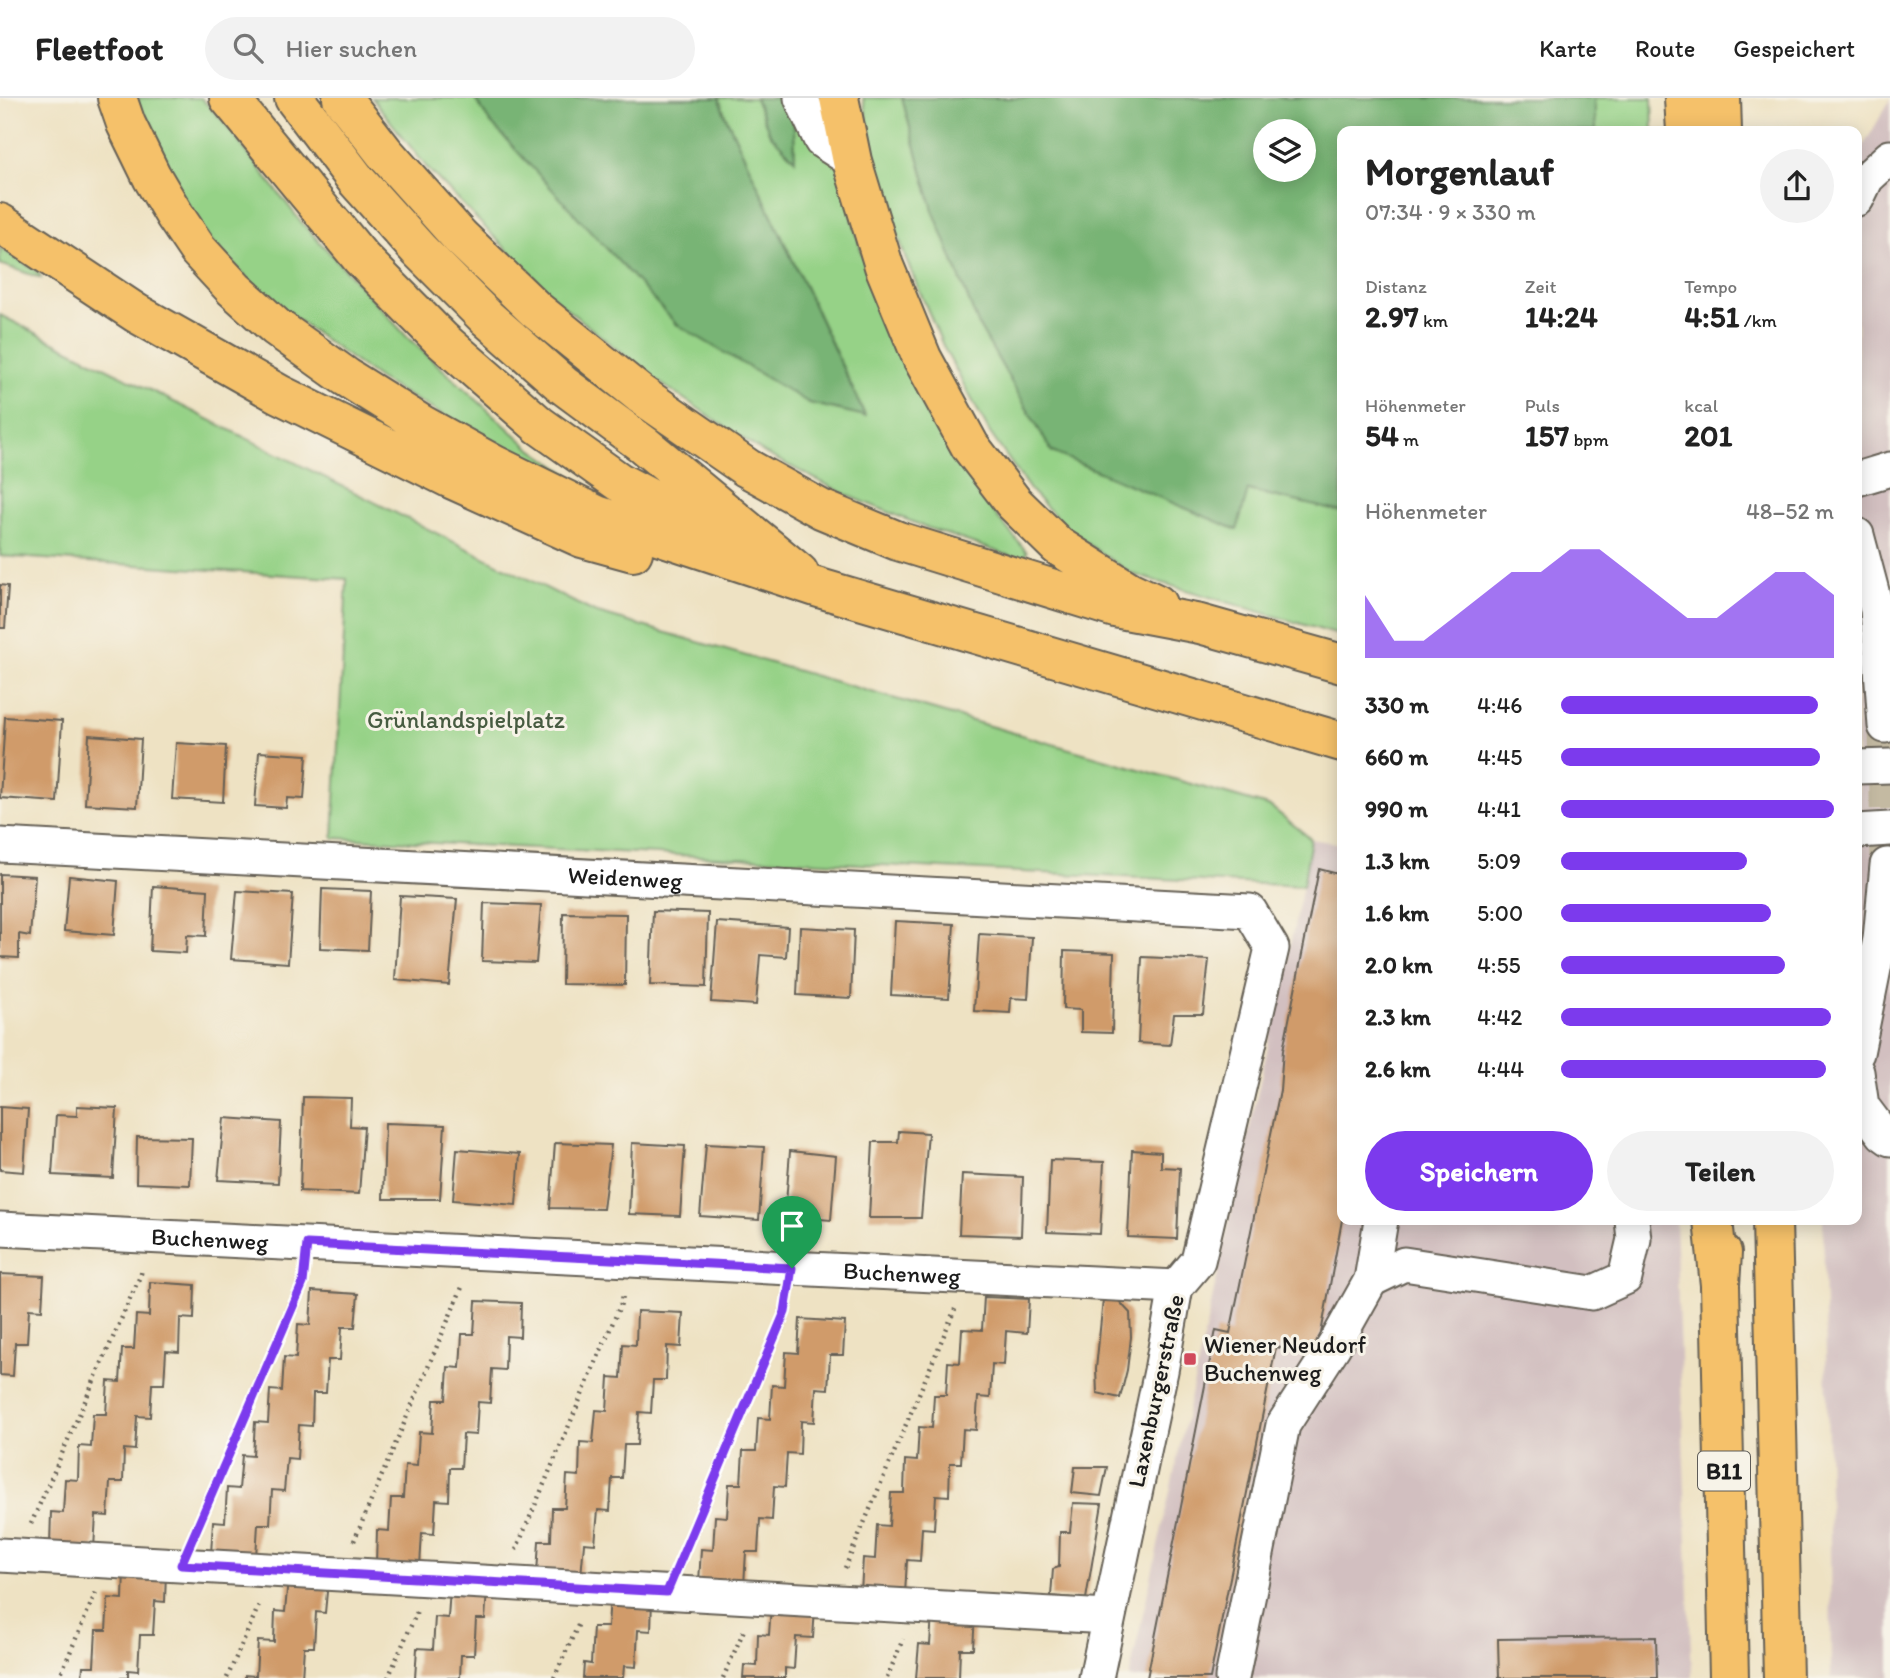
<!DOCTYPE html>
<html lang="de">
<head>
<meta charset="utf-8">
<style>
	:root { --surface:#fff; --page:#f2f2f2; --text:#222; --muted:#767676; --line:#e0e0e0; --accent:#7c3aed }
	body { margin:0; font-family:Itim,sans-serif; background:var(--page); color:var(--text); height:100vh; display:flex; flex-direction:column; font-size:26px; white-space:nowrap }
	* { box-sizing:border-box; margin:0 }
	p { font-size:23px; color:var(--muted) }
	.icon { flex:none; width:38px; height:38px; fill:none; stroke:currentColor; stroke-width:2; stroke-linecap:round; stroke-linejoin:round }
	.map { position:relative; flex:1; overflow:hidden }
	.drawer { position:absolute; left:1337px; top:28px; width:525px; height:1099px; display:flex; flex-direction:column; background:var(--surface); border-radius:14px; box-shadow:0 4px 18px #0003 }
	.drawer>* { flex:none }
	.buttons { position:absolute; left:1253px; top:21px; display:grid; gap:14px }
	.buttons a { display:grid; place-items:center; width:63px; height:63px; border-radius:50%; background:var(--surface); box-shadow:0 4px 18px #0003; font-size:35px }
	.pin { position:absolute; display:grid; place-items:center; width:60px; height:60px; color:#fff; margin:-72px -30px; border-radius:50% 50% 50% 0; rotate:-45deg; box-shadow:0 0 7px #0007 }
	.pin .icon { rotate:45deg }
	.round { display:grid; place-items:center; flex:none; width:74px; height:74px; border-radius:37px; background:var(--page) }
	.overview { display:flex; align-items:center; justify-content:space-between; height:119px; padding:0 28px }
	h1 { font-size:38px; font-weight:700; line-height:52px }
	.metrics { display:grid; grid-template-columns:repeat(3,1fr); gap:10px; height:119px; padding:7px 28px }
	.metrics div { display:grid; align-content:center }
	.metrics b { font-size:30px; font-weight:700 }
	.metrics small { font-size:19px; font-weight:400 }
	.metrics p { font-size:19px }
	.chart { height:196px; padding:14px 28px }
	.chart p { display:flex; justify-content:space-between }
	.chart svg { width:100%; height:126px; margin-top:7px; fill:var(--accent); opacity:.7 }
	.action { display:flex; gap:14px; margin-top:auto; padding:14px 28px }
	.action a { flex:1; height:80px; border-radius:42px; background:var(--accent); color:#fff; font-size:28px; font-weight:700; line-height:80px; text-align:center }
	.action a+a { background:var(--page); color:var(--text) }
	ul { padding:0 28px; list-style:none; font-size:23px }
	li { display:grid; grid-template-columns:112px 84px 1fr; align-items:center; height:52px }
	li i { height:18px; border-radius:9px; background:var(--accent) }
	header { display:flex; align-items:center; gap:42px; box-sizing:border-box; height:98px; padding:0 35px; background:var(--surface); border-bottom:2px solid var(--line) }
	header strong { font-size:33px }
	nav { display:flex; gap:38px; margin-inline-start:auto; font-size:24px }
	.search { width:490px; height:63px; background:var(--page); display:flex; align-items:center; gap:18px; box-sizing:border-box; padding:0 24px; border-radius:38px; color:var(--muted); font-size:26px }
	.map>svg:first-child { display:block }
	.industrial { fill:#d2bfc0 }
	.green { fill:#96d287; stroke:#597752; stroke-width:2 }
	.forest { fill:#78b474; stroke:#4a6848; stroke-width:2; fill-rule:evenodd }
	.building { fill:#d09b6a }
	.lines { fill:none; stroke-linecap:round; stroke-linejoin:round }
	.minor-tunnel { stroke:#c4baa2; stroke-width:33; stroke-dasharray:33 17; stroke-linecap:butt }
	.minor-casing { stroke:#666156; stroke-width:37 }
	.major-casing { stroke:#666156; stroke-width:42 }
	.highway-casing { stroke:#666156; stroke-width:42 }
	.path { stroke:#666156; stroke-width:4.5; stroke-dasharray:2 5; stroke-linecap:butt }
	.minor { stroke:#fff; stroke-width:33 }
	.major { stroke:#f5c16b; stroke-width:38 }
	.highway { stroke:#f5c16b; stroke-width:38 }
	.route-casing { stroke:#fff; stroke-width:14 }
	.route { stroke:#7c3aed; stroke-width:9 }
	.poi-dot { fill:#d1495b; stroke:#f7f3e8; stroke-width:2.5 }
	.labels { text-anchor:middle; stroke-width:6; stroke-linejoin:round; paint-order:stroke }
	.shield { fill:#f7f3e8; stroke:#5e5c59; stroke-width:2 }
	.shield-label { font-size:23px; font-weight:bold; fill:#1c1c1c }
	.park-label { font-size:24px; fill:#475c41; stroke:#f7f3e8 }
	.street-label { font-size:24px; fill:#1c1c1c; stroke:#f7f3e8 }
	.poi-label { font-size:24px; fill:#1c1c1c; stroke:#f7f3e8; text-anchor:start }
</style>
</head>
<body>
<header>
<strong>Fleetfoot</strong>
<div class="search"><svg class="icon" aria-label="search" viewBox="0 0 24 24"><circle cx="10" cy="10" r="6"/><path d="M15 15l6 6"/></svg>Hier suchen</div>
<nav><a>Karte</a><a>Route</a><a>Gespeichert</a></nav>
</header>
<div class="map">
<svg width="1890" height="1580" viewBox="0 0 1890 1580">
	<rect width="100%" height="100%" fill="#f7f3e8"/>
	<filter id="ink" filterUnits="userSpaceOnUse"><feTurbulence type="fractalNoise" baseFrequency=".0143" numOctaves="2"/><feDisplacementMap in="SourceGraphic" scale="14" xChannelSelector="R" yChannelSelector="G"/><feConvolveMatrix kernelMatrix="1 2 1 2 8 2 1 2 1" color-interpolation-filters="sRGB"/></filter>
	<filter id="wash" filterUnits="userSpaceOnUse"><feTurbulence type="fractalNoise" baseFrequency=".00686" numOctaves="4" result="noise"/><feDisplacementMap in="SourceGraphic" scale="28" xChannelSelector="R" yChannelSelector="G"/><feGaussianBlur stdDeviation="1.57" result="paint"/><feColorMatrix in="noise" values="0 0 0 0 0 0 0 0 0 0 0 0 0 0 0 0 0 1.4 0 .05"/><feComposite in="paint" operator="in"/></filter>
	<g filter="url(#wash)">
		<rect width="100%" height="100%" fill="#eee2c3"/>
		<path class="industrial" d="M1890,2v1578h-59l-1,-145 -7,-313h34v-291l6,-39 -6,-147v-586z
			M1311,741l31,5v376h333l17,458h-563l174,-792z"/>
		<path class="green" d="M140,0h61l20,21 81,104 106,115 121,109 64,44 -70,-31 -144,-81 -117,-85 -54,-56 -38,-57 -33,-79z
			M372,0h102l17,25 374,292 -140,-300 -6,-17h36l15,36 25,25 -2,-61h28l46,175 38,94 53,97 41,55 28,33 -5,8 -97,-33 -76,-31 -83,-42 -113,-76 -95,-76 -129,-132z
			M863,0h39l31,112 46,116 73,126 185,78 10,-40 95,22v124l-210,-62 -59,-40 -42,-43 -41,-58 -46,-85 -39,-91 -31,-100z
			M1594,0h58l1,33h-57z
			M0,150l39,25 2,5 -41,-14z
			M0,217l594,297 677,195 40,32 -8,47 -970,-48 14,-259 -347,-23z"/>
		<path class="forest" d="M474,0h245l6,17 140,301 -56,-13 -133,-79 -185,-201z
			M755,0h38l2,62 -25,-26z
			M902,0h692l2,33h-254v381l-94,-22 -11,40 -185,-78 -73,-126 -46,-116zM1304,33v39h-39v-39z"/>
		<g id="blocks">
			<path class="building" d="M0,487l8,1 -3,42h-5z
				M5,619l57,4 -5,81 -57,-4z
				M89,637l52,4 -4,68 -52,-3z
				M176,645l50,3 -3,56 -51,-3z
				M259,654l48,3 -3,44 -17,-1 -1,10 -31,-2z
				M1319,771l23,6v345l-25,135 -41,-8 -66,331h-63l69,-348 14,3 50,-243 3,-40z
				M0,776l35,2 -5,60 -11,-2v24l-19,-1z
				M69,778l49,5 -4,54 -50,-4z
				M153,788l55,4 -2,46 -19,-1 -1,18 -36,-2z
				M322,791l49,2 -3,59 -48,-2z
				M237,793l56,3 -5,69 -57,-4z
				M400,798l57,3 -8,86 -54,-5z
				M484,805l57,2 -5,58 -54,-2z
				M653,813l55,2 -2,74 -56,-2z
				M563,815l63,1 -1,71 -63,-1z
				M895,823l59,3 -5,74 -58,-3z
				M717,824l71,5 -2,30 -26,-2 -4,50 -45,-3z
				M800,829l54,3 -3,68 -54,-3z
				M979,836l53,3 -4,62 -17,-1 -1,15 -36,-2z
				M1064,853l50,2 -2,80 -31,-1v-22l-18,-1z
				M1142,859l67,3 -6,54h-29l-4,31 -32,-2z
				M303,999l48,1 -1,28 14,1 -5,67 -59,-3z
				M77,1008l40,2 -4,70 -61,-3 4,-60 21,1z
				M0,1009l28,2 -4,63 -24,-2z
				M224,1020l57,4 -3,61 -60,-3z
				M385,1025l60,2 -5,74h-57z
				M899,1033l29,2 -7,85h-52l4,-76h25z
				M137,1039l55,1 -2,47 -54,-2z
				M555,1045l56,2 -8,64 -53,-1z
				M632,1045l53,3 -5,70 -51,-2z
				M706,1046l58,3 -5,73 -59,-4z
				M457,1051l63,5 -4,51 -63,-5z
				M1132,1052l29,2v15l19,1 -3,71 -49,-2z
				M790,1053l46,5 -5,64 -46,-4z
				M1050,1062l54,2 -4,72 -53,-2z
				M962,1076l61,3 -2,59 -62,-2z
				M0,1176l44,2 -2,34 -13,-1 -2,34h-12l-2,33 -13,-1z
				M150,1184l45,3 -1,34 -14,-1 -1,34 -13,-1 -2,33h-12l-2,33 -13,-1 -2,34 -11,-1 -1,33h-13l-2,34 -12,-1 -2,33 -44,-3 1,-33 12,1 2,-34 13,1 1,-34 12,1 2,-33h13l2,-33 12,1 2,-33h12l2,-34 13,1z
				M312,1193l46,3 -3,33h-13l-2,33h-12l-2,33h-13l-1,33 -13,-1 -2,34 -10,-1 -3,33 -12,-1 -2,34h-12l-2,33 -45,-3 2,-33 12,1 2,-34 12,1 3,-34 11,1 2,-34 13,1 2,-33 12,1 2,-34 12,1 2,-34 12,1z
				M984,1199l45,2 -2,34 -21,-2 -2,34 -12,-1 -2,34 -12,-1 -2,33 -13,-1 -2,34h-11l-1,33 -13,-1 -2,34 -12,-1 -2,33 -13,-1 -2,34 -44,-2 2,-34 12,1 2,-34 12,1 2,-33h13l1,-33 12,1 2,-34 13,1 2,-33h12l2,-33 12,1 2,-34 20,1z
				M1103,1202h15l12,13 1,24 -4,33 -7,28 -23,-5 -1,-24z
				M476,1203l45,2 -1,34 -14,-1 -1,34 -13,-1 -2,34 -12,-1 -2,33 -13,-1 -2,34h-11l-1,33 -13,-1 -2,34 -12,-1 -2,33 -44,-2 1,-34 12,1 2,-33h12l2,-33 12,1 2,-34 13,1 2,-33h12l2,-33 12,1 2,-34h12z
				M637,1213l46,2 -2,34 -14,-1 -1,34h-13l-2,33 -12,-1 -2,33h-13l-2,33h-10l-2,33 -12,-1 -3,34 -11,-1 -3,33 -44,-2 2,-33h12l1,-33h13l2,-33 12,1 1,-34 13,1 3,-33 11,1 2,-34 12,1 2,-34 13,1z
				M800,1221l45,3 -2,33h-13l-2,34 -12,-1 -2,34 -13,-1 -1,33 -13,-1 -2,34 -11,-1 -2,34 -12,-1 -2,33h-12l-2,33 -45,-3 2,-33 12,1 2,-34 12,1 2,-33h12l2,-33h13l2,-33 12,1 2,-34 12,1 2,-34 12,1z
				M1075,1369h32l-6,29 -29,-3z
				M1073,1405l29,1 -16,95 -35,-3 2,-27 6,-2 1,-35h10z
				M124,1471l42,2 -1,31 -10,-1 -2,34h-13l-2,36 -10,-1v8h-46l1,-12h11l2,-36h10l2,-32 15,1z
				M288,1481l40,2 -3,32 -9,-1 -2,35h-10l-2,31h-57v-3l11,1 2,-35 16,1 1,-31 10,1z
				M450,1490l37,2 -2,29h-9l-2,36h-13l-1,23h-45l2,-30 16,1 2,-32 13,1z
				M610,1498l42,2 -1,33 -13,-1 -2,37 -12,-1 -1,12h-40l1,-15 7,1 2,-37h15z
				M771,1507l44,3 -2,30 -17,-1 -2,32 -9,-1v10h-42l1,-13 13,1 1,-32 11,1z
				M932,1515l43,2 -2,34h-13l-1,29h-43l3,-34 11,1z
				M1656,1539l1,41h-158l-1,-39z"/>
		</g>
	</g>
	<g filter="url(#ink)">
		<use href="#blocks" fill-opacity="0" stroke="#666156" stroke-width="2"/>
		<g class="lines">
			<path class="minor-tunnel" d="M1885,628l2,139"/>
			<defs>
				<g id="minor">
					<path d="M801,0l20,43 31,20"/>
					<path d="M1857,101l10,-21 23,-21"/>
					<path d="M1857,381l33,-10"/>
					<path d="M1857,437l20,75 8,116"/>
					<path d="M1857,669l33,-1"/>
					<path d="M1857,733l33,-2"/>
					<path id="s1" d="M0,747l1250,66 22,37 -74,313 -22,26 -15,84 -65,307"/>
					<path d="M1857,955l23,-114 7,-74"/>
					<path d="M1857,974l5,34 21,28 7,5"/>
					<path id="s2" d="M0,1131l1176,58"/>
					<path d="M1371,1182l33,-16 188,29 33,-15 9,-39 -2,-19"/>
					<path d="M0,1457l1108,62"/>
					<path d="M1232,1580l51,-253 51,-79 37,-66 10,-60"/>
				</g>
				<path id="major" d="M1684,0l2,33
					M1721,0l1,33
					M1772,1122l11,458
					M1722,1155l-2,32 9,393"/>
				<path id="highway" d="M117,0l9,26 26,53 23,39 23,34 36,39 42,38 70,50 75,47 74,41 102,50 219,72 526,155
					M229,0l132,160 81,82 97,85 80,57 106,56
					M294,0l63,83 62,69 68,68 76,67 81,60 155,128
					M342,0l42,54 76,85 76,73 104,84 107,74 74,41 77,32 217,67 85,16 142,40
					M839,0l13,63 32,105 38,92 48,88 44,57 44,43 71,45 28,13
					M0,125l136,90 143,81 170,84 133,60 51,14
					M1713,1122l7,65"/>
			</defs>
			<use href="#minor" class="minor-casing"/>
			<use href="#major" class="major-casing"/>
			<use href="#highway" class="highway-casing"/>
			<path class="path" d="M31,1426l110,-250 1,-6
				M196,1434l107,-249 1,-7
				M354,1443l109,-256
				M516,1452l106,-249 1,-7
				M681,1461l104,-247 2,-13
				M845,1470l110,-259
				M59,1580l37,-86
				M227,1580l33,-75
				M388,1580l29,-66
				M554,1580l26,-57
				M723,1580l21,-48
				M887,1580l16,-39"/>
			<use href="#minor" class="minor"/>
			<use href="#major" class="major"/>
			<use href="#highway" class="highway"/>
		</g>
	</g>
	<g class="lines" filter="url(#ink)">
		<defs>
			<path id="route" d="M307,1146l485,24 -7,44 -118,280 -486,-27 122,-282z"/>
		</defs>
		<use href="#route" class="route-casing"/>
		<use href="#route" class="route"/>
	</g>
	<rect class="poi-dot" x="1183" y="1254" width="14" height="14" rx="3.5"/>
	<g class="labels">
		<rect class="shield" x="1698" y="1353.5" width="52" height="39" rx="5"/>
		<g class="shield-label">
			<text x="1724" y="1381">B11</text>
		</g>
		<g class="park-label">
			<text x="466" y="630">Grünlandspielplatz</text>
		</g>
		<g class="street-label">
			<text dy="8" stroke="none"><textPath href="#s1" startOffset="626">Weidenweg</textPath></text>
			<text dy="8" stroke="none"><textPath href="#s2" startOffset="210">Buchenweg</textPath></text>
			<text dy="8" stroke="none"><textPath href="#s2" startOffset="903">Buchenweg</textPath></text>
			<text transform="translate(1156 1293) rotate(-78)" y="8">Laxenburgerstraße</text>
		</g>
		<g class="poi-label">
			<text x="1204" y="1255">Wiener Neudorf<tspan x="1204" dy="28">Buchenweg</tspan></text>
		</g>
	</g>
</svg>
<div class="buttons">
<a><svg class="icon" aria-label="layers" viewBox="0 0 24 24"><path d="M12 4l9 5-9 5-9-5zM3 14l9 5 9-5"/></svg></a>
</div>
<div class="pin" style="left:792px;top:1170px;background:#1e9e55"><svg class="icon" aria-label="arrive" viewBox="0 0 24 24"><path d="M6 21V4h12l-3 4 3 4H6"/></svg></div>
<section class="drawer">
<div class="overview"><div><h1>Morgenlauf</h1><p>07:34 · 9 × 330 m</p></div><a class="round"><svg class="icon" aria-label="share" viewBox="0 0 24 24"><path d="M12 15V3M7 8l5-5 5 5M5 13v7h14v-7"/></svg></a></div>
<div class="metrics">
<div><p>Distanz</p><b>2.97<small> km</small></b></div>
<div><p>Zeit</p><b>14:24</b></div>
<div><p>Tempo</p><b>4:51<small> /km</small></b></div>
</div>
<div class="metrics">
<div><p>Höhenmeter</p><b>54<small> m</small></b></div>
<div><p>Puls</p><b>157<small> bpm</small></b></div>
<div><p>kcal</p><b>201</b></div>
</div>
<div class="chart"><p><span>Höhenmeter</span>48–52 m</p>
<svg viewBox="0 0 160 44" preserveAspectRatio="none"><path d="M0 44V22L10 38L20 38L30 30L40 22L50 14L60 14L70 6L80 6L90 14L100 22L110 30L120 30L130 22L140 14L150 14L160 22V44z"/></svg>
</div>
<ul>
<li><b>330 m</b>4:46<i style="width:94%"></i></li>
<li><b>660 m</b>4:45<i style="width:95%"></i></li>
<li><b>990 m</b>4:41<i style="width:100%"></i></li>
<li><b>1.3 km</b>5:09<i style="width:68%"></i></li>
<li><b>1.6 km</b>5:00<i style="width:77%"></i></li>
<li><b>2.0 km</b>4:55<i style="width:82%"></i></li>
<li><b>2.3 km</b>4:42<i style="width:99%"></i></li>
<li><b>2.6 km</b>4:44<i style="width:97%"></i></li>
</ul>
<div class="action"><a>Speichern</a><a>Teilen</a></div>
</section>
</div>
</body>
</html>
